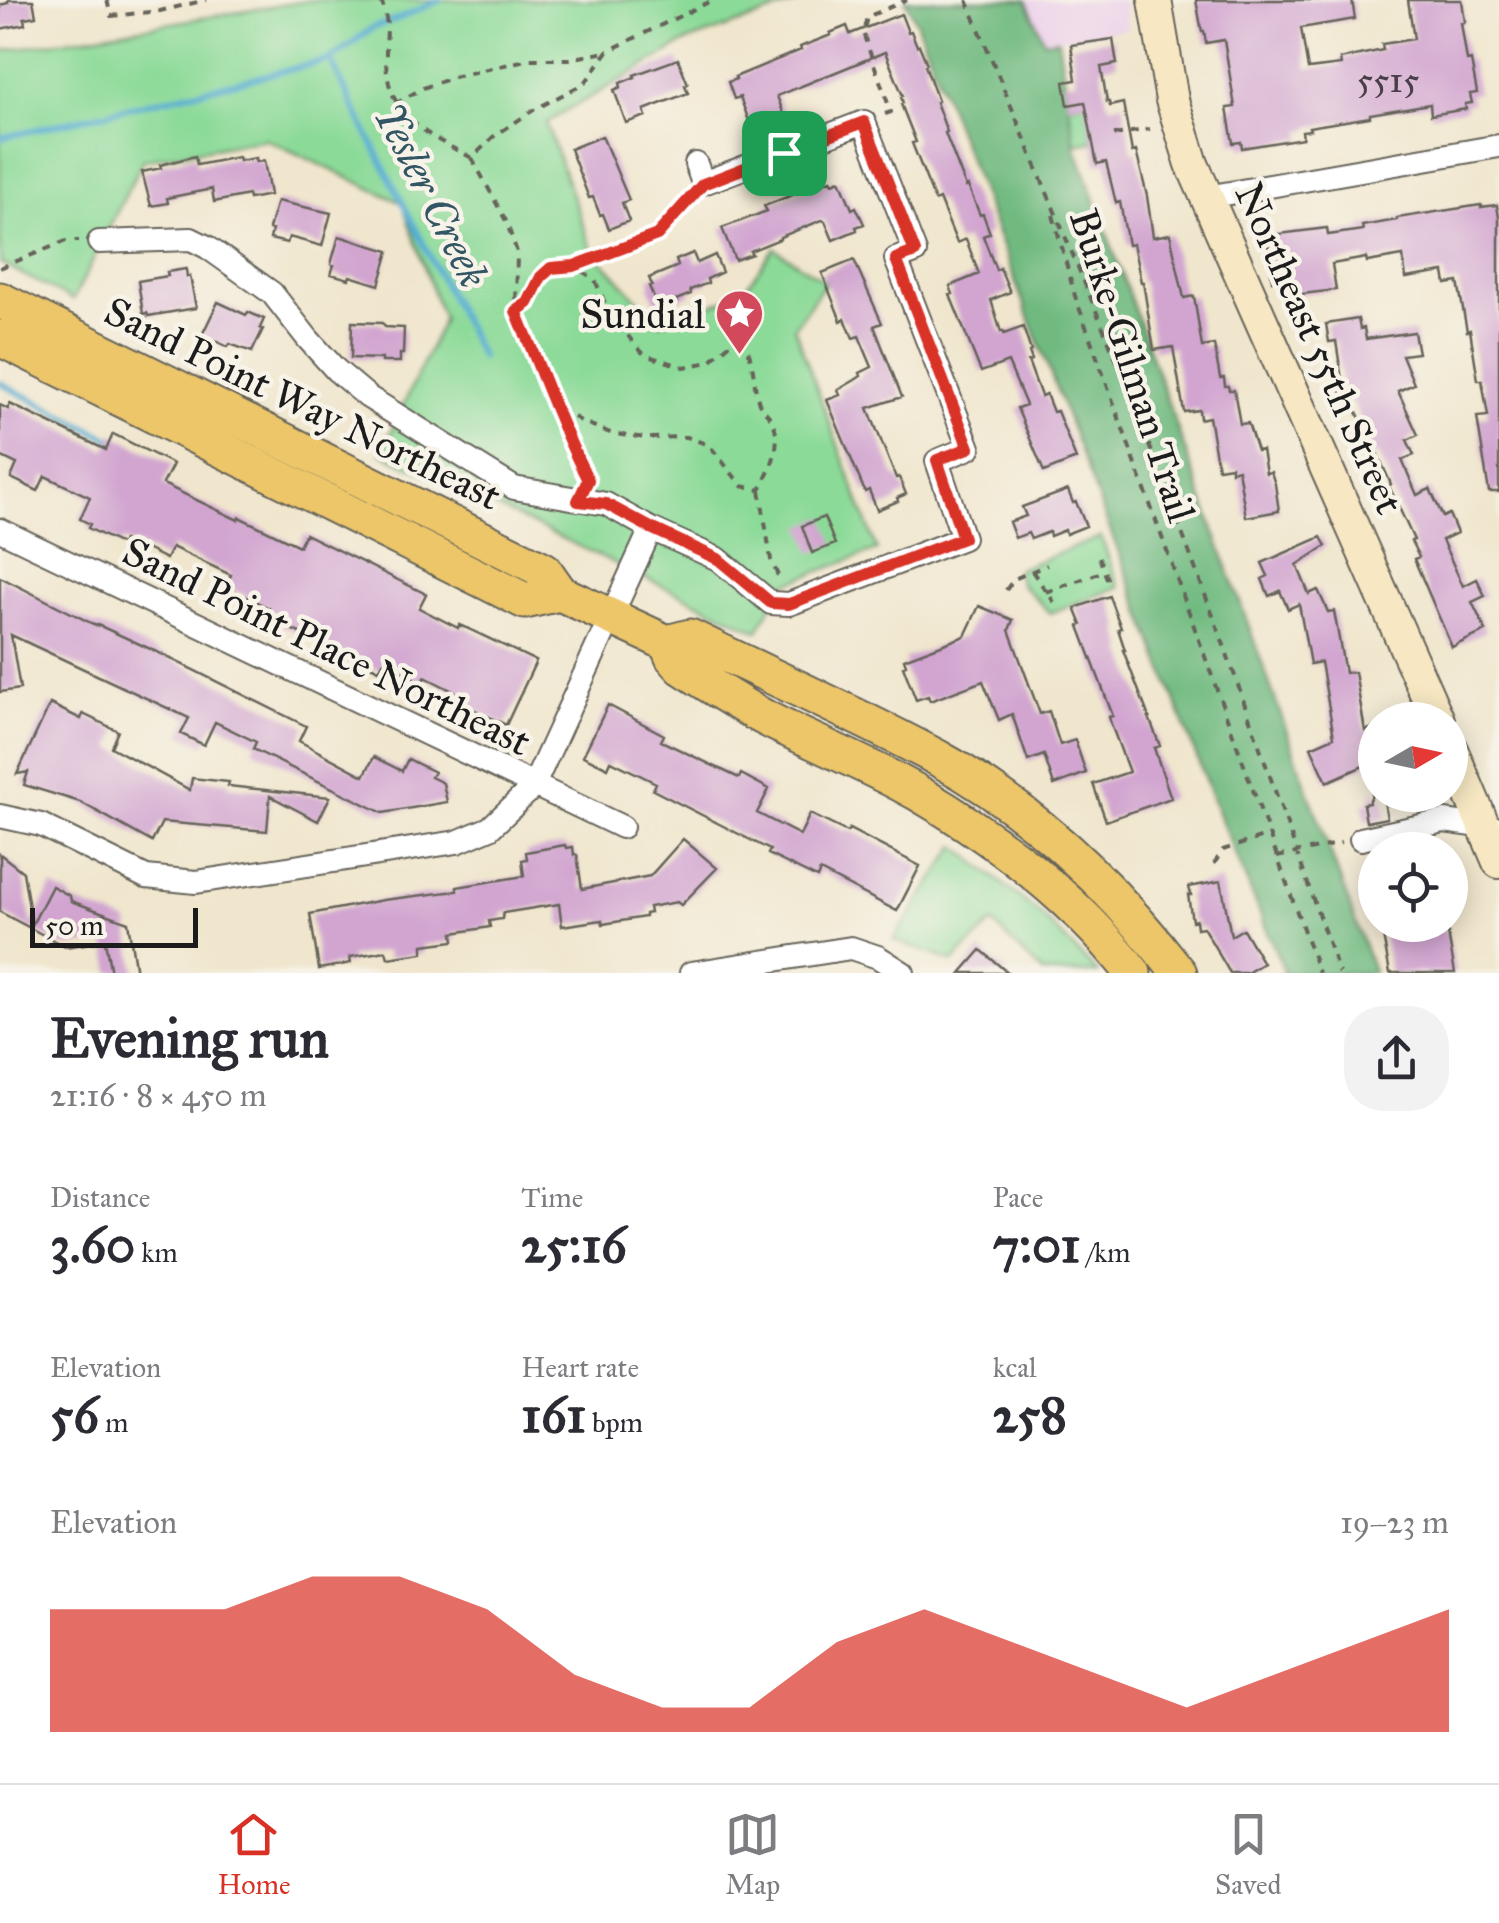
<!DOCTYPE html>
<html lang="en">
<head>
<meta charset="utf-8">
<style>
	:root { --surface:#fff; --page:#f2f2f3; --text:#2b2b33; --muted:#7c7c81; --line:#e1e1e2; --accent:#d93025 }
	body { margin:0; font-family:"IM FELL Great Primer",serif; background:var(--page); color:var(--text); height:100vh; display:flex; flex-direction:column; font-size:38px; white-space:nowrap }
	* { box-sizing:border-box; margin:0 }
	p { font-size:32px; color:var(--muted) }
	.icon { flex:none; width:55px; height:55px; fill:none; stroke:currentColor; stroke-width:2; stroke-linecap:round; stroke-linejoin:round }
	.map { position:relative; height:973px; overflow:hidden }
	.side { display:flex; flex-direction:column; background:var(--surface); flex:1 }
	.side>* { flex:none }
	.needle { width:65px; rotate:81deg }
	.controls { position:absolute; left:1358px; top:702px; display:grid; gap:20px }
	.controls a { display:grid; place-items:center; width:110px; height:110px; border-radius:50%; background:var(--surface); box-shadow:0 5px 25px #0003; font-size:50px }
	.scale { position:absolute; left:30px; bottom:25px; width:168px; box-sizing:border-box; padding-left:10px; border:5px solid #1c1c1c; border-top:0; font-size:28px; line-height:35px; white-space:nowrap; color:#1c1c1c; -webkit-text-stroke:8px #f7f3e8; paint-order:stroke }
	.pin { position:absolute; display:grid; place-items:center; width:85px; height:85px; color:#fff; margin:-42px; border-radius:20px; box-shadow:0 5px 15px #0006 }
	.round { display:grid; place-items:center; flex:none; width:105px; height:105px; border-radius:40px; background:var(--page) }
	.summary { display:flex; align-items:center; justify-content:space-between; height:170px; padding:0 50px }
	h1 { font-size:55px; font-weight:700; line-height:75px }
	.stats { display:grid; grid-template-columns:repeat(3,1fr); gap:15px; height:170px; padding:10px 50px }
	.stats div { display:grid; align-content:center }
	.stats b { font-size:50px; font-weight:700 }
	.stats small { font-size:28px; font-weight:400 }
	.stats p { font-size:28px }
	.chart { height:280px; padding:20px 50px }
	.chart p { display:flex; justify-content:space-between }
	.chart svg { width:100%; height:180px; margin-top:10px; fill:var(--accent); opacity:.7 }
	.tab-bar { display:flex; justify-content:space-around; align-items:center; height:140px; border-top:2px solid var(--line); background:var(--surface); font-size:28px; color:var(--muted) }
	.tab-bar a { display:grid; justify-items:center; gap:5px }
	.tab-bar .active { color:var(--accent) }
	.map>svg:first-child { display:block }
	.built { fill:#ecd1ea }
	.green { fill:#8bda98; stroke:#547b5a; stroke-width:2.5 }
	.forest { fill:#70ba80; stroke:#466b4e; stroke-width:2.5 }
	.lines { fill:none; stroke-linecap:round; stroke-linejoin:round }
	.stream { stroke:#53acd1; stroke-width:6 }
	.building { fill:#d1a5d0 }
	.minor-casing { stroke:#66635a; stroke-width:26 }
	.secondary-casing { stroke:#66635a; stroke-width:36 }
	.primary-casing { stroke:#66635a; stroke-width:39 }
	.path { stroke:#66635a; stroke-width:4; stroke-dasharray:8 8; stroke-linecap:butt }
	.minor { stroke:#fff; stroke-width:22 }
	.secondary { stroke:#f7e8c3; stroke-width:32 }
	.primary { stroke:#ecc669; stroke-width:35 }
	.route-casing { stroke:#fff; stroke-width:20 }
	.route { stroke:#d93025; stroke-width:12 }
	.labels { text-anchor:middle; stroke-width:9; stroke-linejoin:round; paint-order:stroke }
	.number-label { font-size:35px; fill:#493e49 }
	.poi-label { font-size:40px; fill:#1c1c1c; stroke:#f7f3e8; text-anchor:end }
	.street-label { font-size:40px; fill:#1c1c1c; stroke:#f7f3e8 }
	.water-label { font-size:42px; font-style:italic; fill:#325664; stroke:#f7f3e8 }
</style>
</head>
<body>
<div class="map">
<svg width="1499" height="973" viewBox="0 0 1499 973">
	<rect width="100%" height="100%" fill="#f7f3e8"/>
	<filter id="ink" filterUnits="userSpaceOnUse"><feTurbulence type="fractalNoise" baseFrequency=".01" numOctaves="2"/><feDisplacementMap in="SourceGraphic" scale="20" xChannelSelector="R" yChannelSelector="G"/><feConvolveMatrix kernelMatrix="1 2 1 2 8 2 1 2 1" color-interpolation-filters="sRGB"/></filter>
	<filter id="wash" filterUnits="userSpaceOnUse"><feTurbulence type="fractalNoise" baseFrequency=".0048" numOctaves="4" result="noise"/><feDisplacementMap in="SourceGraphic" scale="40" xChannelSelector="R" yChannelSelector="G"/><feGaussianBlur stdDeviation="2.25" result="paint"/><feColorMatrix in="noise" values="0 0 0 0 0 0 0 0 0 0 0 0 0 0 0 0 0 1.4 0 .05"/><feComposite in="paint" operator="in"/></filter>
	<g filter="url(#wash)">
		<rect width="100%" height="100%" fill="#f0e6cd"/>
		<path class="built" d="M1026,0h97l4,29 -83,12z"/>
		<path class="green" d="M312,0h494l-120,42 -140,81 46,127 68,73 81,-29 33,-46 52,34 -32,45 83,223 -95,35 -24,46 -377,-178 62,-133 -41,-117 -136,-64 -123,21 -70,140 -73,-37v-212z
			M1086,102l7,39 -18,3 -7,-39z
			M1101,537l18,50 -69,26 -29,-29 -5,-14z
			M956,846l84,68 58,59h-55l-51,-50 -39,39 -60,-22z"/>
		<path class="forest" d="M905,0h121l18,41 14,-2 17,106 299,828h-92l2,-2 -66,-158 -302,-792z"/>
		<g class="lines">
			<path class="stream" d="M330,60l42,-32 26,-9 42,-19
				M0,138l330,-78 151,297
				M0,383l116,59"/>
		</g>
		<g id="blocks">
			<path class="building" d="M8,0h25l3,16 -12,2 1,6 -25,5v-24l8,-2z
				M1196,0h156l3,19 -54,9 7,41 33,-4 -1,-6 43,-9 -1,-6 32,-5 -6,-39h54l3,22 -4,1 6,38 4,-1 6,33 -7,1 2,9 -7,1 1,5 -35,6 -1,-11 -60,10v3l-61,10 1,3 -8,1 1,7 -61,10 -1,-6 -8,1 -6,-35 8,-1 -11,-67 -18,3 -2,-12 -2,1z
				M901,14l7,18 3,-1 6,15 2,-1 8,19 -2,1 13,36 -2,1 11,30 -2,1 21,54 2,-1 12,29 3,-1 7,19 -7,3 13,34 4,-2 10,24 -19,8 10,32 2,-1 1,3 19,-7 8,24 -2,1 3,8 -4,1 13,35 5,-2 7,18 4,-1 19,48 -32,13 -27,-64 9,-3 -18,-43 -27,10 -31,-77 3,-1 -3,-8 29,-12 -13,-35 -9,4 -18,-44 -4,2 -23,-58 4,-1 -15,-38 2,-1 -2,-6 2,-1 -18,-44 -108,44 14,37 -23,9 -2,-4 -9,4 -17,-45 -6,2 -6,-17 8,-3 -1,-2 66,-27 -1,-3 31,-12 -1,-2 17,-7 3,8z
				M1113,39l4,25 -16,3 6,35h2l1,4 13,-3 9,49 4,-1 11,45 6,41 17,-3 14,64 10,-2 8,51 12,-2 6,33h4l1,8h3l1,4h5l6,34 8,-1 9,28 5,-1 4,23 5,-1 4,12 4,27 -33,6 -8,-48 -7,2v-5l-13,2 -9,-51 -9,2 -1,-9 -15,2 -11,-65 -19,3 -11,-68h-2l-8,-38 -5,1 -8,-43 -4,1 -10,-41 -9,2 -12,-62 -17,3 -4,-23 12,-2 -5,-35z
				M678,59l10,25 -3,1 3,8 -44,17 2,6 -20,7 -12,-33 7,-3 -1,-4 15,-6 -1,-2z
				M602,136l27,64 -7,3 7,18 -20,8 -6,-15 -3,1 -7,-18 -4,1 -19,-49z
				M195,156l2,9 41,-8 1,4 17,-3v4l8,-1 6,34 -21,4 -1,-4 -34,7 -2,-13 -45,9 1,5 -17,3 -9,-34 19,-4 -1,-3z
				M831,180l2,3 7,-3 12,29 4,-2 8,17 -8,3 1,3 -24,10 -8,-19 -3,-1 -42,17v2l-30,12 2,3 -17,6 -13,-32 45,-17 -3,-5z
				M277,201l54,12 -9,33 -33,-9 -2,6 -17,-4 2,-9 -3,-1z
				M1481,205v2l16,-2 2,13v274h-10l-12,-75 11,-1 -6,-36h-4l-8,-50 -3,1 -9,-49 -12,2 -2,-12 -38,6 -3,-22 -36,6 -1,-4 -34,6 4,26 -42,5 -14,-15 -8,1 -4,-37 4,-1 -1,-8 56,-7 1,7 35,-5 -1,-4 35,-6v-2z
				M339,236l50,15 -10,34 -29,-9 -1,3 -18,-5 3,-9 -3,-1z
				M693,253l4,10 18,-8 7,17 -15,7 1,4 -18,7 1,4 -15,6 1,2 -18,8 -10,-24 3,-1 -3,-7 29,-12 -2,-6z
				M854,260l28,63 -8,3 28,71 -34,11 28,70 3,-1 7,17 -9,4 1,3 -21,9 -8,-20 -4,2 -38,-92 13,-5 -2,-5 17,-10 6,-4 -1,-3 12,-6 -13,-31 -6,2 -8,-19 -4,2 -19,-48z
				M186,269l1,8 3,-1 6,32 -48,8 -1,-3 -4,1 -5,-33 30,-5 -1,-4z
				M218,302l28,13 2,-3 16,7 -4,9 3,1 -11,23 -22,-8 -2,3 -26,-12z
				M1358,319l2,10 4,-1 2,11 48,-7 4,21 -16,2 12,29 -16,7 20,44 -11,5 7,15 -12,5 15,35 13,-6 13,28 6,-3 8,19 -15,7 21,46 14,-7 8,17 -13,6 14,29 -34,16 -38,-88 5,-2 -8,-16 3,-1 -25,-54 2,-2 -14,-31 -6,3 -7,-17 4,-2 -16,-37 -6,2 -9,-20 5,-2 -6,-39 -7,1 -3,-18z
				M352,322l30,1 3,4 19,1 -1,26h-3v8h-18v-3l-31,-1z
				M10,404l96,46 7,-16 60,30 -10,20 75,36 1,-3 60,29 6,-12 121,60 -7,14 39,20 1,-3 10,4 67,32 -30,64 -44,-21 3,-7 -40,-20 -2,6 -40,-21 -4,8 -114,-53 4,-9 -44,-22 6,-11 -59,-28 -6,12 -32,-16 -1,3 -10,-6 -2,4 -33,-16 2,-4 -10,-5 10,-22 -45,-21 -7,15 -27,-13 6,-14 -17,-8v-51l8,4z
				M1068,490l5,13 3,-1 10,24 -20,8 -1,-4 -15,6 -1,-4 -18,7 -3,-6 -13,5 -6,-16 17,-6 -4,-9z
				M824,517l11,27 -23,9 -10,-27z
				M1321,537l5,9 -29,19 12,29 9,-4 10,22 6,-1 11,62 10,-1 10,59 10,-4v34l-48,21 -16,-35 23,-10 -13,-75 -11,2 -11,-60 -11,5 -8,-18 -11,5 -7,-17 6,-3 -6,-13z
				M0,577l97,49 1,-1 59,27 149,74 -7,15 65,35 10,-19 28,14 6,-12 26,13 -3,5 12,6 4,19 -64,11 -130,-64 3,-7 -41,-20 -11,23 -23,-11 8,-16 -178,-83 9,54 -20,3z
				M1109,596l12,32 -3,1 7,21h-2l37,96 -6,2 17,50 -65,23 -13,-37 36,-12 -18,-48 -2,-7 4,-1 -34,-90 3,-1 -7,-17z
				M979,606l34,14 -4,10 31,84 9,-3 11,34 15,-5 11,33 -32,12 -10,-30 -16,6 -16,-47 -13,6 -16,-39 -53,20 -2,-5 -12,4 -13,-34 3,-1 -2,-6 61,-23z
				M50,704l31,15 2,-5 35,17 -7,16 79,43 2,-12 37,4 -1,4 102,11 -12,24 -48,-25 -3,35 -105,-9 -10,20 -72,-40 -56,-17 4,-13 -11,2z
				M608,705l56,30 -3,6 78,37 2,-4 28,15 -12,24 43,22 10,-21 37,18 2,-3 71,37 -23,45 -77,-40 -3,7 -49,-24 2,-4 -117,-60 3,-7 -45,-22 -3,7 -25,-12z
				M1375,786v9h8l4,23 -21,4 -3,-18 6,-1z
				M683,839l34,29 -36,37 -4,-3 -28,5 1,6 -5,1v3l-42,7 -1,-4 -40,6 -3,-22 -56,9 -1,6 -13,2 1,6 -37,6 1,8 -31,4v8l-35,5 -2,-7 -36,6 1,6 -32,6 -9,-55 73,-14 74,-9v-4l67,-11 -2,-16 5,-1 -1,-7 39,-7 1,3 7,-1 1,8h3l5,34 68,-13z
				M0,854l23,18 9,53 20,-39 18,10 1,5 57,21 8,51h-25l-6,-32 -39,6 -66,-35z
				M1221,881l10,55 12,-7 20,34 -16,10h-17l-27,-46 -6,1 -1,-8 -4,1 -4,-26h3l-2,-8z
				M1381,925h62l2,8h3l7,40h-65z
				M981,950l27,23h-47z"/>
		</g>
	</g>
	<g filter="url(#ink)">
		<use href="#blocks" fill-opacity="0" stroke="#66635a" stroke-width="2.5"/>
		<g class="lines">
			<defs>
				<path id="minor" d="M1207,197l292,-51
					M99,242l92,-3 16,8 65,46 36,46 28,31 32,27 146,91 92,16 45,25 67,30 53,44 18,1 174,-66 -26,-77 32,-13 -73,-189 19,-7 -51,-130 -161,61 -7,-19
					M0,530l622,297
					M0,816l41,9 105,52 50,5 261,-40 33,-14 43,-41 118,-258
					M1361,839l83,-18 51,7
					M691,973l160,-25 27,9 25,16"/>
				<path id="secondary" d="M1155,0l17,100 20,64 246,556
					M1450,747l49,115"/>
				<path id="primary" d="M0,300l544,270 16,23 107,50 23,-6c82,40 166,77 246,120 96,52 177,130 243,216
					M0,338l525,263 35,-8
					M667,643l6,14 9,10c28,18 56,37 85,52 49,25 103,46 151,74 80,47 158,106 215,180"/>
			</defs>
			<use href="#minor" class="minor-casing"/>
			<use href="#secondary" class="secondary-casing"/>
			<use href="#primary" class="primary-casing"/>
			<path class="path" d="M107,0l4,16 49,-5 46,-11
				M381,0c9,26 5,30 5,55 -1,61 38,78 86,103l21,-21 39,-26 53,-28 23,-32 105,-51
				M967,0l157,378 101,270 114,325
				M395,104l28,-16 30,-11 77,-18h39l37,-7
				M885,114l6,-2 -28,-79 4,-16 40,-17
				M1114,135l36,-6
				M472,158l34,63 11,31 -1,59 41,97 26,14 30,12 34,4 40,-1 22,8 33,41 18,4c10,-21 23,-44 13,-68 -3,-7 -11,-12 -14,-19 -7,-21 -3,-39 -15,-61l-16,3 -19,17 -25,5 -39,-12 -11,-11 -30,-43 -9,-21 -21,-15c-49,5 -26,25 -58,46
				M1053,215l22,81 244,677
				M574,265l83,-30 31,-35
				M0,268l66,-27h13
				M557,408l8,26 21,43
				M760,490l11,70 8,18
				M1099,557l10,27
				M1032,571l22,31
				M1006,590l8,-11 33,-14
				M1046,592l59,-21
				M1277,857l64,-14
				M1214,864l9,-14 46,-15"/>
			<use href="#minor" class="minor"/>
			<use href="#secondary" class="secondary"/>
			<use href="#primary" class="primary"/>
		</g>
	</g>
	<g class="lines" filter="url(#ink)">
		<defs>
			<path id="route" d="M864,122l51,130 -19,7 73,189 -32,12 26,78 -174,66 -18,-1 -53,-44 -67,-31 -45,-24 -28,-3 10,-21c-28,-54 -48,-113 -72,-169l12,-8 13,-26 10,-9 23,-2 83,-31 46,-51z"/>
		</defs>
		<use href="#route" class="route-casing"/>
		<use href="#route" class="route"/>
	</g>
	<defs>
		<symbol id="sight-pin" viewBox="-11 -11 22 30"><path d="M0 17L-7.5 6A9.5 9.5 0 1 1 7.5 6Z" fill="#d1495b" stroke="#f7f3e8"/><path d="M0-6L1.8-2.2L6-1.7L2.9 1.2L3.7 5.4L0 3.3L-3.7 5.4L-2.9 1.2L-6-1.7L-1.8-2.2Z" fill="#fff"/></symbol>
	</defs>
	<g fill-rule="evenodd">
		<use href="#sight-pin" x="712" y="286" width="55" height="75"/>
	</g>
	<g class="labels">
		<g class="number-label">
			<text x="1388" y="92">5515</text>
		</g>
		<g class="poi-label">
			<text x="705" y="328">Sundial</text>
		</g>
		<g class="street-label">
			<text transform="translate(1320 348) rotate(66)" y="14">Northeast 55th Street</text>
			<text transform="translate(1133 365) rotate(72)" y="14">Burke-Gilman Trail</text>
			<text transform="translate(303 403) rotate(26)" y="14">Sand Point Way Northeast</text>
			<text transform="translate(327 646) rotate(26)" y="14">Sand Point Place Northeast</text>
		</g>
		<g class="water-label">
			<text transform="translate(432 195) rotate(63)" y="15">Yesler Creek</text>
		</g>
	</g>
</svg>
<div class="controls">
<a><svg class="needle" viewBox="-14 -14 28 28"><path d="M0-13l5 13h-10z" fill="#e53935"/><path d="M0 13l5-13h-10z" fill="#7c7c81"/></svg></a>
<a><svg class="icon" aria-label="locate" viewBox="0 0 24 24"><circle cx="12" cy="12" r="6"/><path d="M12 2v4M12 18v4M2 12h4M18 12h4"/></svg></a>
</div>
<div class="scale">50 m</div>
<div class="pin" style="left:784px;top:153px;background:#1e9e55"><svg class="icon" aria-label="arrive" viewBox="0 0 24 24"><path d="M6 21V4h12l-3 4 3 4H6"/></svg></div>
</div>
<section class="side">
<div class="summary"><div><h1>Evening run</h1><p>21:16 · 8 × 450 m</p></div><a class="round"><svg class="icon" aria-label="share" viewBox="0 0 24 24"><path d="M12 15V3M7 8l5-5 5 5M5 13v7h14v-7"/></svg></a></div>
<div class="stats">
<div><p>Distance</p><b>3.60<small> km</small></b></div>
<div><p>Time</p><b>25:16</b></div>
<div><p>Pace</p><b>7:01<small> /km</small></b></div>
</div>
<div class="stats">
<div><p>Elevation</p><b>56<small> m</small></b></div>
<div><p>Heart rate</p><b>161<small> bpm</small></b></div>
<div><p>kcal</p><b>258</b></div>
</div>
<div class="chart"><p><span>Elevation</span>19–23 m</p>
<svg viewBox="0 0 160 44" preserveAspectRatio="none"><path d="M0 44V14L10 14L20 14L30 6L40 6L50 14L60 30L70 38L80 38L90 22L100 14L110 22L120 30L130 38L140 30L150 22L160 14V44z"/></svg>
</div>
</section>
<nav class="tab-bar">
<a class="active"><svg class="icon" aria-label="home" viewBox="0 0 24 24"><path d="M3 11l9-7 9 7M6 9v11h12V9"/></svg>Home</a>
<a><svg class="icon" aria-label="map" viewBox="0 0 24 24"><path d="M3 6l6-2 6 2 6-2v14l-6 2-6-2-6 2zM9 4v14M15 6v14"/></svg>Map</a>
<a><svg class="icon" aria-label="saved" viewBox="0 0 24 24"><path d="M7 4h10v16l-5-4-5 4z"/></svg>Saved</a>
</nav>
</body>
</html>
